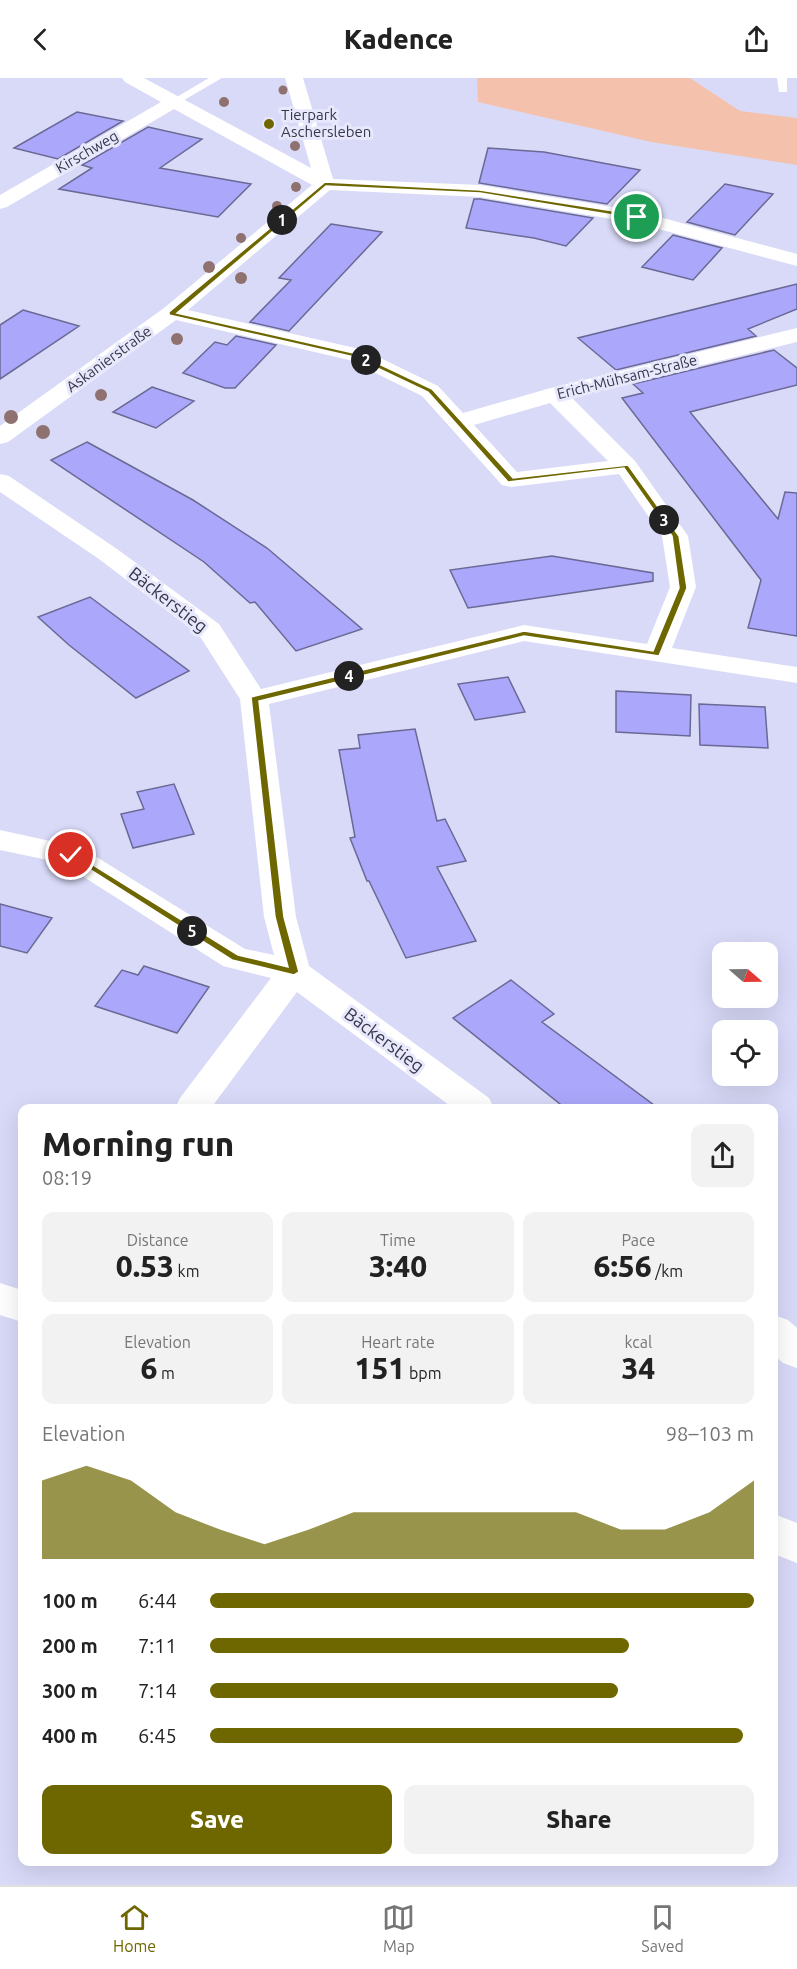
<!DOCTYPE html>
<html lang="en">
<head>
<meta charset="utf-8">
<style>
	:root { --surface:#fff; --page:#f2f2f2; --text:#222; --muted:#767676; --line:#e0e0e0; --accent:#6e6700 }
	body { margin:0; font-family:Ubuntu,sans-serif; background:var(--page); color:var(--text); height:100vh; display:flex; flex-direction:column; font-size:22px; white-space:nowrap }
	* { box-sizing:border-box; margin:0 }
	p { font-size:20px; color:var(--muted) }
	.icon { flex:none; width:33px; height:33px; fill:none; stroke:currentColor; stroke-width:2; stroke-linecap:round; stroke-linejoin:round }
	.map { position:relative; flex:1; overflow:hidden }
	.drawer { position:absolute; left:18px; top:1026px; width:760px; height:762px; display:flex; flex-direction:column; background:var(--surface); border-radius:12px; box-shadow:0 6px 24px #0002 }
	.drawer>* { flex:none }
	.needle { width:39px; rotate:110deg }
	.fabs { position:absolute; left:712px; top:864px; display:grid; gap:12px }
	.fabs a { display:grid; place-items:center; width:66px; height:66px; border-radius:12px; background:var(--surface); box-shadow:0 6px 24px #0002; font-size:30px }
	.pin { position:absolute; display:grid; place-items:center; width:51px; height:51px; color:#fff; margin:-26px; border:3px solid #fff; border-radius:50%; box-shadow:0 2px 6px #0007 }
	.km { position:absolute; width:30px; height:30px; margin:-15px; border-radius:50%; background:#222; color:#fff; font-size:16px; line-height:30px; text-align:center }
	.round { display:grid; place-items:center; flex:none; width:63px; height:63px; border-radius:12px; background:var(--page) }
	.summary { display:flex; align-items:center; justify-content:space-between; height:102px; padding:0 24px }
	h1 { font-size:33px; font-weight:800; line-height:45px }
	.stats { display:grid; grid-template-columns:repeat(3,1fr); gap:9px; height:102px; padding:6px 24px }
	.stats div { display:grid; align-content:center; border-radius:12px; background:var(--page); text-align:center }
	.stats b { font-size:30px; font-weight:800 }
	.stats small { font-size:16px; font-weight:400 }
	.stats p { font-size:16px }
	.chart { height:168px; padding:12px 24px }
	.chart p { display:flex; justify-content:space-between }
	.chart svg { width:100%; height:108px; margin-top:6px; fill:var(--accent); opacity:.7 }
	.action { display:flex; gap:12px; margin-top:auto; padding:12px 24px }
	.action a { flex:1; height:69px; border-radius:12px; background:var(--accent); color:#fff; font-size:24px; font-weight:800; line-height:69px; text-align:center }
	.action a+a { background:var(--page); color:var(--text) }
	ul { padding:0 24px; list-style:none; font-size:20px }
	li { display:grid; grid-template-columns:96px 72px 1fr; align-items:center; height:45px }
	li i { height:15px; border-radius:8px; background:var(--accent) }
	header { display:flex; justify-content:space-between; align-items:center; height:78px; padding:0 24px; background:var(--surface); font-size:27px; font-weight:800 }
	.dock { display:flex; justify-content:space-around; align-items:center; height:84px; border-top:2px solid var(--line); background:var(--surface); font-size:16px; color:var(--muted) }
	.dock a { display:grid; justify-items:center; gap:3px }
	.dock .selected { color:var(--accent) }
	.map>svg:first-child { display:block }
	.green { fill:#f4c2ac }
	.building { fill:#aba7fb; stroke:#6a6995; stroke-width:1.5 }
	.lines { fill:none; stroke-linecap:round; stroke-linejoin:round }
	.service { fill:#fff; fill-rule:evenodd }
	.minor { fill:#fff; fill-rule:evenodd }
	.tree { fill:#8f7270 }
	.route { fill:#6e6700; stroke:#fff; stroke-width:1.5 }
	.poi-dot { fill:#6e6700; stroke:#e8e8fc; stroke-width:2 }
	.labels { text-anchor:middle; stroke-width:6; stroke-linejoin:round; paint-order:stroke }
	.far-poi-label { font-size:15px; fill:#37364a; stroke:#e8e8fc; text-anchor:start }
	.far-street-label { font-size:15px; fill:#37364a; stroke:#e8e8fc }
	.street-label { font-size:18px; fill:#37364a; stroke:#e8e8fc }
</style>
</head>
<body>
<header><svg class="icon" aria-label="back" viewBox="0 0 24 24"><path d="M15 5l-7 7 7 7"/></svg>Kadence<svg class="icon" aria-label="share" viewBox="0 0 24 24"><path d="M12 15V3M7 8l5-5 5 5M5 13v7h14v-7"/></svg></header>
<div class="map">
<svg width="797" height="1807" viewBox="0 0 797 1807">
	<rect width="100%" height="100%" fill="#d9daf8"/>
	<path class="green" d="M477,0h213l50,33 57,7v47l-146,-23 -173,-40z"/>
	<path class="building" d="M77,34l46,9 -65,38 -44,-11z
		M148,49l54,12 -42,29 91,16 -33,33 -159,-28 33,-21 -10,-3z
		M488,70l56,4 96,18 -33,34 -128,-21z
		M725,106l48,10 -38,41 -48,-13z
		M474,121h6l113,19 -27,28 -32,-8 -68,-10z
		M331,146l51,8 -93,99 -39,-9 41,-42 -12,-2z
		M673,157l49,13 -29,32 -51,-13z
		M797,206v25l-49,20 8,7 -140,34 -38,-32z
		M23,232l56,16 -79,53v-54z
		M236,258l40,9 -41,43h-10l-42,-15 32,-31 12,3z
		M774,272l23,18v17l-107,27 88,107 7,-27 12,1v143l-49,-8 13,-48 -139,-182 21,-5 -10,-9z
		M152,309l42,14 -38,27 -43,-16z
		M87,364l106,58 74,48 95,81 -66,22 -41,-49 -5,1 -46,-41 -153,-102z
		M552,478l101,17v8l-185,27 -18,-38z
		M90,519l99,74 -53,27 -67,-53 -31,-28z
		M508,599l17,35 -50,8 -17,-36z
		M616,613l75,4 -1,41 -74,-4z
		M699,626l66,3 3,41 -68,-3z
		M415,651l22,92 8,-2 21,42 -29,6 39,74 -70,17 -37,-77h-2l-17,-43 5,-1 -16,-87 21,-2 -2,-13z
		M174,706l20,50 -61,14 -12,-34 23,-5 -7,-17z
		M0,826l52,14 -25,35 -27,-7z
		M144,888l65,21 -32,46 -82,-27 27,-36 16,5z
		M511,902l43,34 -12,8 116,86h-93l-112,-90z"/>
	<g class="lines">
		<path class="service" d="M209,0h13l-43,25 -4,1 -5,-3z
			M777,0h10v14h-8z"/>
		<path class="minor" d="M122,0h22l167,90 -26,-90h18l30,101 147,6 157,26 160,43v12l-161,-43 -156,-26 -150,-7 -142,120 176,40 74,36 25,27 84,-24 250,-61v14l-226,55 64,64 53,75 8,51 -24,61 125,19v16l-273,-42 -255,63 27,213 13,49 180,132 5,10h-41l-156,-116 -86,116h-36l5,-10 91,-120 -48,-12 -161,-103 -62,-13v-20l82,18 163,101 29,6 -10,-38 -24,-218 -41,-64 -100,-76 -99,-67v-18l9,2 108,73 102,75 42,65 263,-64 123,19 23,-57 -8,-51 -43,-62 -108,13 -9,-2 -80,-89 -73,-36 -173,-40 -168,122 -8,2v-18l164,-118 148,-123 -138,-76 -167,98 -7,2v-14l161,-93 -36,-20zM550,325l58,58 -91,11 -43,-47z
			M0,1205l22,7v32l-22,-7z
			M774,1237l14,5 9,8v40l-14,-5 -9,-8z
			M774,1436l23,9v40l-23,-9z"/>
	</g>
	<g class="tree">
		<circle cx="283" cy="12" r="4.5"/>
		<circle cx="224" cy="24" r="5"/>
		<circle cx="288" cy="36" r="5"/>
		<circle cx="295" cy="68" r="5"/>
		<circle cx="296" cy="109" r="5"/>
		<circle cx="277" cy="128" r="5"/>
		<circle cx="241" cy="160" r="5"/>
		<circle cx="209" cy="189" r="6"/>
		<circle cx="241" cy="200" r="6"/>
		<circle cx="177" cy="261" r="6"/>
		<circle cx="101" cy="317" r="6"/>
		<circle cx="11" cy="339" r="7"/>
		<circle cx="43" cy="354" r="7"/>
	</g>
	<path class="route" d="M325,104l155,8 159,25 -2,4 -157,-26 -154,-7 -149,127 181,41 74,35 81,89 115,-13 51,71 8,52 -28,68 -135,-20 -265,65 25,216 15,55 -5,3 -62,-15 -165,-105 7,-2 164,102 50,12 -13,-50 -24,-220 273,-66 129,20 26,-63 -7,-52 -48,-68 -116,14 -80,-90 -74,-35 -185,-42v-3z"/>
	<circle class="poi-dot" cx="269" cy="46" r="6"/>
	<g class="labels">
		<g class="far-poi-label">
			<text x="281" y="42">Tierpark<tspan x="281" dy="17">Aschersleben</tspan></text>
		</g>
		<g class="far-street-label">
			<text transform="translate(87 74) rotate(-30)" y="5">Kirschweg</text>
			<text transform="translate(109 281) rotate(-36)" y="5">Askanierstraße</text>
			<text transform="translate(627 299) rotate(-14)" y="5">Erich-Mühsam-Straße</text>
		</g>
		<g class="street-label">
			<text transform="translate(168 522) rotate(38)" y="6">Bäckerstieg</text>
			<text transform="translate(384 962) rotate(37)" y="6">Bäckerstieg</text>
		</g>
	</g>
</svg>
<div class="fabs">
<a><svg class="needle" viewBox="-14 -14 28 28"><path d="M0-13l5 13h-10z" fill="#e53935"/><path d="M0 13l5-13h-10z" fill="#767676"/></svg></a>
<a><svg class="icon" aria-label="locate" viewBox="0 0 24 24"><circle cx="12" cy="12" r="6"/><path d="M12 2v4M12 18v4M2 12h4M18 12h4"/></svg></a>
</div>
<div class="pin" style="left:637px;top:139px;background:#1e9e55"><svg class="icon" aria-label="arrive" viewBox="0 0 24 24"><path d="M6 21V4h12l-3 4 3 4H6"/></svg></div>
<div class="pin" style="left:71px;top:777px;background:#d93025"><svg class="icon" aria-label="check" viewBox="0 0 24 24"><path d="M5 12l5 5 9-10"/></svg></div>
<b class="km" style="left:282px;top:142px">1</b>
<b class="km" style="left:366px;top:282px">2</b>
<b class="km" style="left:664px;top:442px">3</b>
<b class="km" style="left:349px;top:598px">4</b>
<b class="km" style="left:192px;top:853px">5</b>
<section class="drawer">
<div class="summary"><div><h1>Morning run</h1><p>08:19</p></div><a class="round"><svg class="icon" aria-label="share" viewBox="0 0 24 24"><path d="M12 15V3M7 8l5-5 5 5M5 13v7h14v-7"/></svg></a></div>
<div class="stats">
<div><p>Distance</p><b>0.53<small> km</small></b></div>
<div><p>Time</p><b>3:40</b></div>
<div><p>Pace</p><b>6:56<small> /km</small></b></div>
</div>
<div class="stats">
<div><p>Elevation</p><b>6<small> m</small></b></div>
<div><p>Heart rate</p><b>151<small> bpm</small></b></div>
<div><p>kcal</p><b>34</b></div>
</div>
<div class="chart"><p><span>Elevation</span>98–103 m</p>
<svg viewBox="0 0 160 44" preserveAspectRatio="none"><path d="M0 44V12L10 6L20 12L30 25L40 32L50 38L60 32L70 25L80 25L90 25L100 25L110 25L120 25L130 32L140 32L150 25L160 12V44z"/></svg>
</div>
<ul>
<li><b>100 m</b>6:44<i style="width:100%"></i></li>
<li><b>200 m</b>7:11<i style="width:77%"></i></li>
<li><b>300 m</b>7:14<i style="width:75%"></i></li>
<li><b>400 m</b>6:45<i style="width:98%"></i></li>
</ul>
<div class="action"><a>Save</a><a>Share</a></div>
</section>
</div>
<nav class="dock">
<a class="selected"><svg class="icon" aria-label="home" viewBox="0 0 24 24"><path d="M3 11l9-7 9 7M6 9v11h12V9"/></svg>Home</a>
<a><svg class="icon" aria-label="map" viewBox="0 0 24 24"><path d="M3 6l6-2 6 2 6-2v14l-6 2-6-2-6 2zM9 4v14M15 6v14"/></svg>Map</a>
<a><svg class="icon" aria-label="saved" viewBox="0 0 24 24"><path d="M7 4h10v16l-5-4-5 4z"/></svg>Saved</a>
</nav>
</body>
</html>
